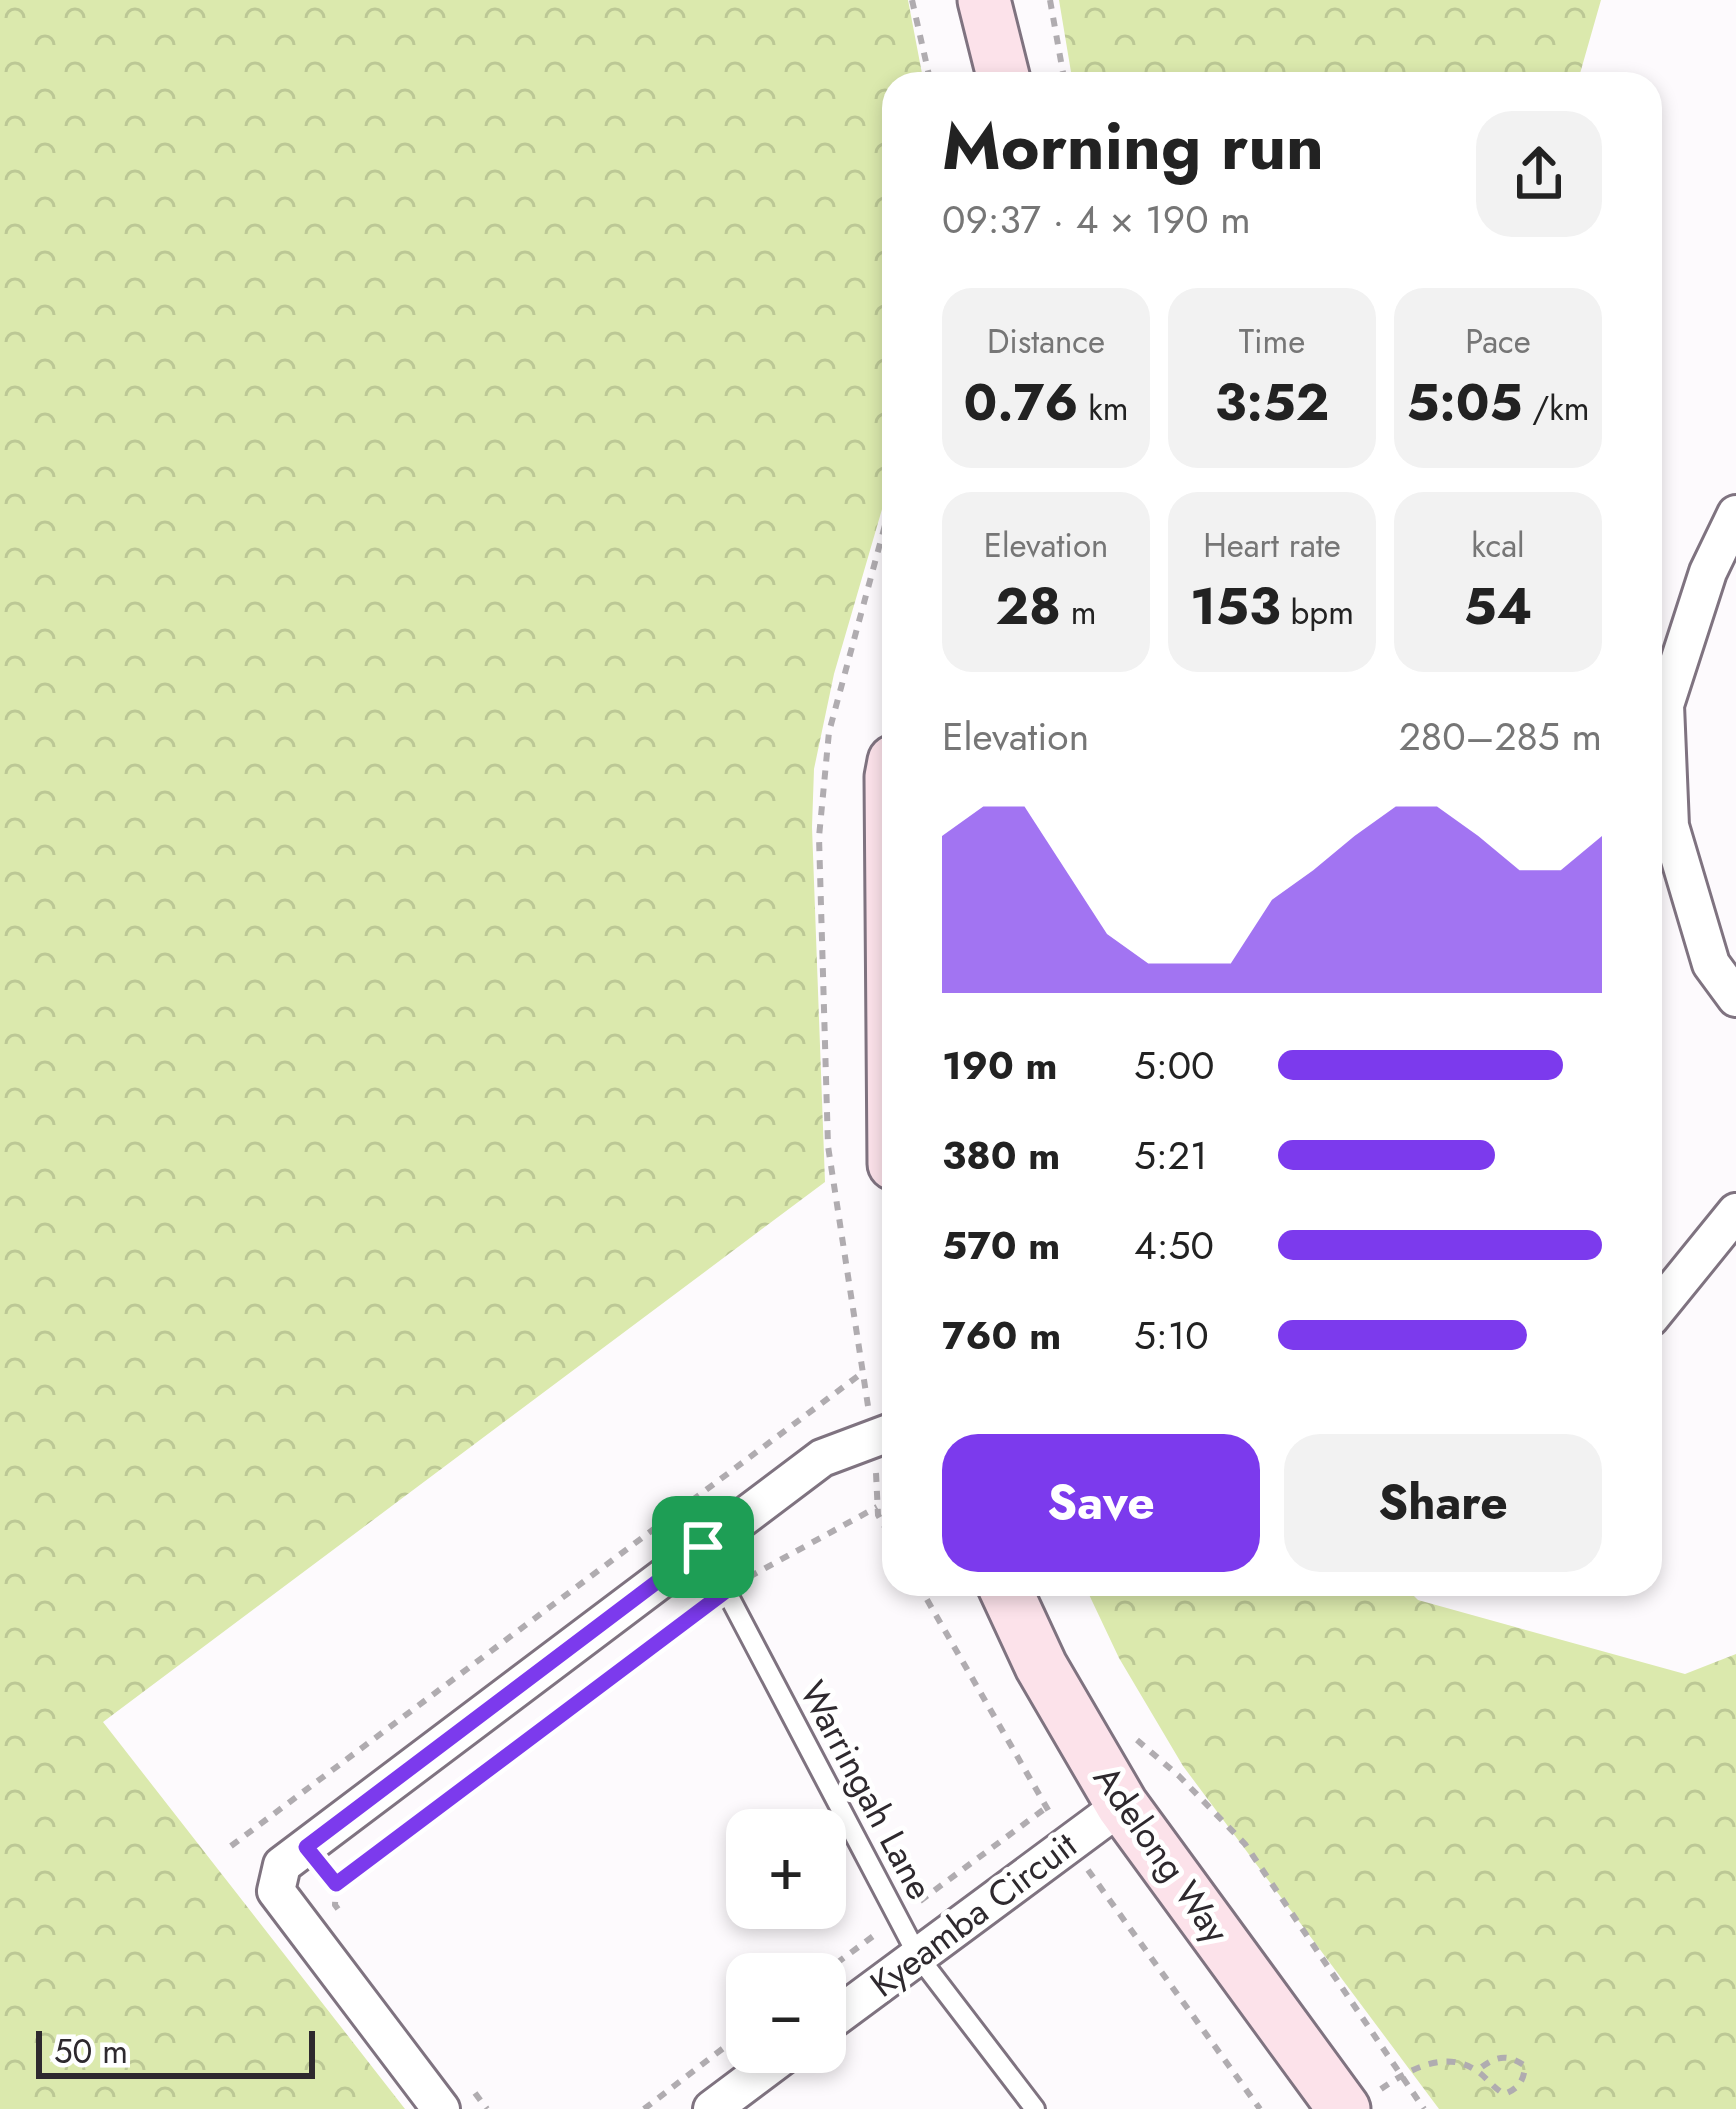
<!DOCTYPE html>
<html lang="en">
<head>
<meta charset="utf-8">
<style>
	:root { --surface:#fff; --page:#f2f2f2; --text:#222; --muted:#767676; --accent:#7c3aed }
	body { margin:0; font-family:Jost,sans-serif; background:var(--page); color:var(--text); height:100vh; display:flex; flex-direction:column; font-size:45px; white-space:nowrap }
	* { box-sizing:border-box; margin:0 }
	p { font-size:39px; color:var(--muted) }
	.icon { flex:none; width:66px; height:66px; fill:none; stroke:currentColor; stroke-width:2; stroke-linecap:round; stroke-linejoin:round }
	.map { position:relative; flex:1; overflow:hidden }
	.drawer { position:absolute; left:882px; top:72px; width:780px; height:1524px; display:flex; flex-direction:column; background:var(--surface); border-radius:36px; box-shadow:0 6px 18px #0003 }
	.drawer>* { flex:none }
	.fabs { position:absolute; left:726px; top:1809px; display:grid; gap:24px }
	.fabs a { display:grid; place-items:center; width:120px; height:120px; border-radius:24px; background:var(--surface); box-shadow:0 6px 18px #0003; font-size:60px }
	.scale { position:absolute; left:36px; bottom:30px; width:279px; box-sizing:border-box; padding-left:12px; border:6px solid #2e292e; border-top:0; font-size:33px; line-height:42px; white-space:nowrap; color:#2e292e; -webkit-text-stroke:9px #fff; paint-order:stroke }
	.pin { position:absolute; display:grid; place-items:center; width:102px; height:102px; color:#fff; margin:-51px; border-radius:24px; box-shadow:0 6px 18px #0006 }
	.round { display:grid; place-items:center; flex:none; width:126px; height:126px; border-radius:36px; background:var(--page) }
	.summary { display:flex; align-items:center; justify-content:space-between; height:204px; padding:0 60px }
	h1 { font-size:66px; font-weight:700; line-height:90px }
	.metrics { display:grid; grid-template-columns:repeat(3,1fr); gap:18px; height:204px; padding:12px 60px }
	.metrics div { display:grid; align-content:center; border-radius:30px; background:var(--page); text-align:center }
	.metrics b { font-size:51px; font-weight:700 }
	.metrics small { font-size:33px; font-weight:400 }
	.metrics p { font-size:33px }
	.chart { height:336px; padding:24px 60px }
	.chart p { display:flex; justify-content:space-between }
	.chart svg { width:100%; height:216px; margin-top:12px; fill:var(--accent); opacity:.7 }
	.cta { display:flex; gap:24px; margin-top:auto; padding:24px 60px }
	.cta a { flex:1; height:138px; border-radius:36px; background:var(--accent); color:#fff; font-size:48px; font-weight:700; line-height:138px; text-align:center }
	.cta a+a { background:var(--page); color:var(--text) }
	ul { padding:0 60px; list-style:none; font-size:39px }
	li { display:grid; grid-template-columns:192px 144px 1fr; align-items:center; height:90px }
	li i { height:30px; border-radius:15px; background:var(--accent) }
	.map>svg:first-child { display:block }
	.park { fill:url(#park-crowns) }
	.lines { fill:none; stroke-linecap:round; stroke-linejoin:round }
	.lane-casing { stroke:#7f7380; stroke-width:24 }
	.street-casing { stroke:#7f7380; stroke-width:42 }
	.secondary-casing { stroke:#7f7380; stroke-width:57 }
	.path { stroke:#b0acb0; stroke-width:6; stroke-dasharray:9 9; stroke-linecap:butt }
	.lane { stroke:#fff; stroke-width:18 }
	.street { stroke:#fff; stroke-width:36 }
	.secondary { stroke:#fce2ea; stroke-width:51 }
	.route-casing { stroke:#fff; stroke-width:24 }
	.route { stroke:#7c3aed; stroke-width:15 }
	.labels { text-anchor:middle; stroke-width:10; stroke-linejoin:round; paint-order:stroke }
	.street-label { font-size:36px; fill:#2e292e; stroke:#fff }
</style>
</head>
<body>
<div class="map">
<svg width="1736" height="2109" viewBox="0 0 1736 2109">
	<defs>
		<pattern id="park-crowns" width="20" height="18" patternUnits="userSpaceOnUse" patternTransform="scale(3)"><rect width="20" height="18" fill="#dbe9ad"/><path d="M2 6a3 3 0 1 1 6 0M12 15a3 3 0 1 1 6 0" fill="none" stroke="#bcc895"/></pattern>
	</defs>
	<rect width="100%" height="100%" fill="#fdfafd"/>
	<path class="park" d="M0,0h908l16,84h-30v384l-60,206 -20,95 -2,58 13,355 -722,540 302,387h-405z
		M1059,0h542l-24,84h-504z
		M1084,1584h318l16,16 267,74 51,-20v455h-297l-256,-343 -64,-108z"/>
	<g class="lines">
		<defs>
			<path id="lane" d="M703,1547l215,409 117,153"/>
			<path id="street" d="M1736,514l-28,58 -43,133 5,121 41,138 25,34
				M1650,1318l86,-106
				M825,2025l297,-220
				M441,2109l-165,-218 6,-26 540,-407 72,-27
				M712,2109l76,-57"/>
			<path id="secondary" d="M984,0l21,84
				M894,761l-3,16 3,387
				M1003,1584l38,82 81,139 222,304"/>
		</defs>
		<use href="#lane" class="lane-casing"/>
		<use href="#street" class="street-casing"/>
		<use href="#secondary" class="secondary-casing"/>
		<path class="path" d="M912,0l19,84
			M1050,0l15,84
			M868,1406l-40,-260 -9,-309 10,-105 65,-240
			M876,1473l2,42 16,28
			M749,1577l128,-70
			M918,1584l133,231
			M1137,1740l42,36 66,68 179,265
			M231,1846l631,-473
			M1088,1870l172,239
			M328,1873l8,11 367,-276
			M336,1884l-1,21 3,4
			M920,1901l127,-94
			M822,1974l54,-40
			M1381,2089c26,-18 62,-39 93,-20 11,6 18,18 30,25 14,-5 20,-13 21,-28 -18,-13 -30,-10 -47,4
			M475,2093l12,16
			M644,2109l103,-79"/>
		<use href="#lane" class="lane"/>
		<use href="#street" class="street"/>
		<use href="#secondary" class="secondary"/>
	</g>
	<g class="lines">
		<defs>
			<path id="route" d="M703,1547l23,44 -390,293 -30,-37z"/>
		</defs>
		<use href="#route" class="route-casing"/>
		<use href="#route" class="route"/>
	</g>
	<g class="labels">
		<g class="street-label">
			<text transform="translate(867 1790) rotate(62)" y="13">Warringah Lane</text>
			<text transform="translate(1162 1854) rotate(55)" y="13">Adelong Way</text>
			<text transform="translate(973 1914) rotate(-37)" y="13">Kyeamba Circuit</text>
		</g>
	</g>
</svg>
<div class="fabs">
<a>+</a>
<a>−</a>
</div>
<div class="scale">50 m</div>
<div class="pin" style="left:703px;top:1547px;background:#1e9e55"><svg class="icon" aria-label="arrive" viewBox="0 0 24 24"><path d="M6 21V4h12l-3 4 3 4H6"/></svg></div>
<section class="drawer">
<div class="summary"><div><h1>Morning run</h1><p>09:37 · 4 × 190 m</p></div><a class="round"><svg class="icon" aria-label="share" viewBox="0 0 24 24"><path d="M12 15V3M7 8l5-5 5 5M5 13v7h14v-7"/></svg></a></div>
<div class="metrics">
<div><p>Distance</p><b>0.76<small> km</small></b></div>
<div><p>Time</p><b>3:52</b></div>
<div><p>Pace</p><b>5:05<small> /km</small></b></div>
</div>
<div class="metrics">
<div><p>Elevation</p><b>28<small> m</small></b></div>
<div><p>Heart rate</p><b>153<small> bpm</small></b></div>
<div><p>kcal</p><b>54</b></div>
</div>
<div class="chart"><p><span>Elevation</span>280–285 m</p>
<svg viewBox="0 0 160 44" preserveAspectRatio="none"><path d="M0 44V12L10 6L20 6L30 19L40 32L50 38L60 38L70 38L80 25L90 19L100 12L110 6L120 6L130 12L140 19L150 19L160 12V44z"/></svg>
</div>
<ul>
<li><b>190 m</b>5:00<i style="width:88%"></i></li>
<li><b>380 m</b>5:21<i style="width:67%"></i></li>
<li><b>570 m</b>4:50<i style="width:100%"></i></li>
<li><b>760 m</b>5:10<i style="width:77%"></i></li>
</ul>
<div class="cta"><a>Save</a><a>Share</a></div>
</section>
</div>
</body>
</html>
